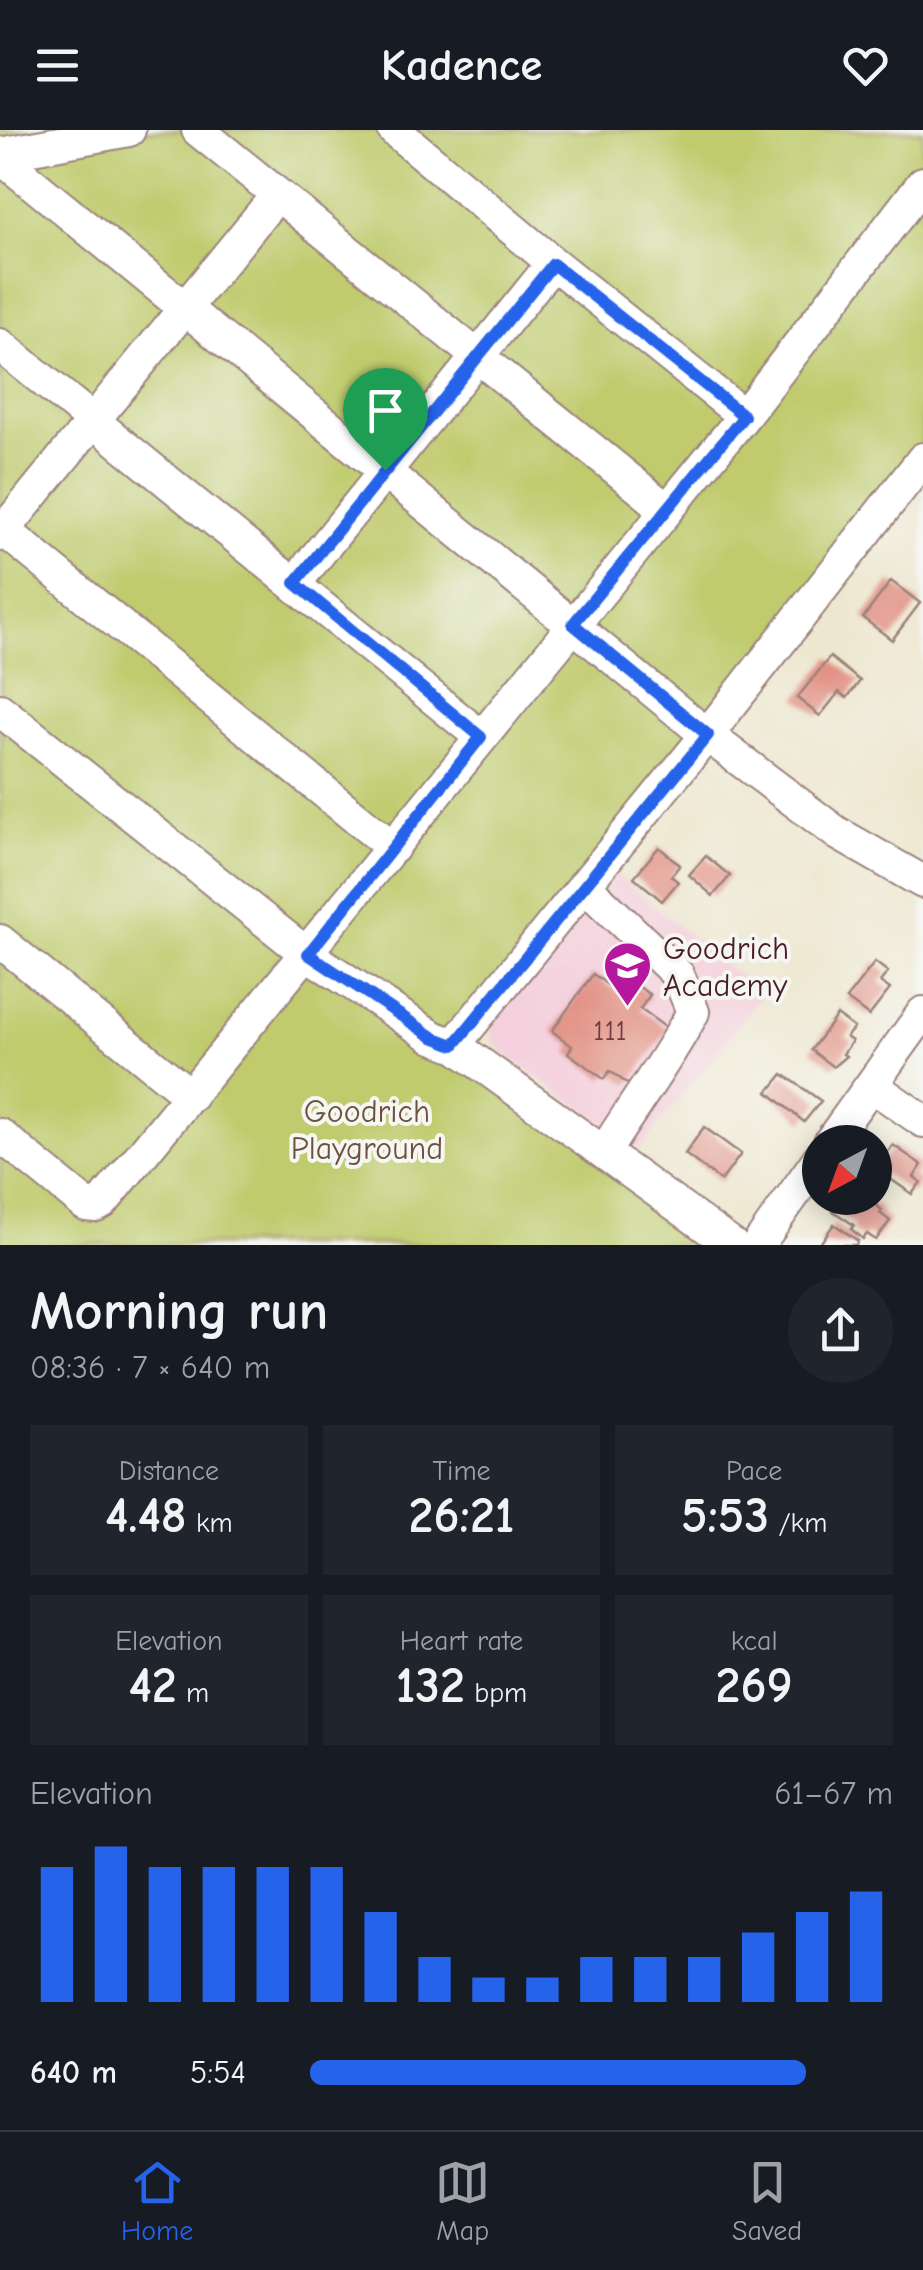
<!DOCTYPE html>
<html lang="en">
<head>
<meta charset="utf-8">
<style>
	:root { --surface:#171b24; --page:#20242c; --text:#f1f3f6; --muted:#9ea1a6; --line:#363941; --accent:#2563eb }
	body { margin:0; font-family:"Comic Neue",sans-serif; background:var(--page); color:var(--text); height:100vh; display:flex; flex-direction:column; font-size:38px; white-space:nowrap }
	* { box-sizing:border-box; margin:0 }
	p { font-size:32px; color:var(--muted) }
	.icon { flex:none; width:55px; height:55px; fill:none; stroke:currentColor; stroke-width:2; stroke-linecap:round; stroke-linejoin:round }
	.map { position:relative; height:1115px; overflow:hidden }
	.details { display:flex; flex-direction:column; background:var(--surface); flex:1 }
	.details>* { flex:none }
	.needle { width:65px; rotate:221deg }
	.fabs { position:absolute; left:802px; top:995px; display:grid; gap:20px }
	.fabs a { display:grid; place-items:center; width:90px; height:90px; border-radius:50%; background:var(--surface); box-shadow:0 5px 25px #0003; font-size:50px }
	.pin { position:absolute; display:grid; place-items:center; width:85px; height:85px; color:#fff; margin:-102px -42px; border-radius:50% 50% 50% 0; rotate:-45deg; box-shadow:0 0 10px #0007 }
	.pin .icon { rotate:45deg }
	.round { display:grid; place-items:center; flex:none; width:105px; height:105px; border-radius:52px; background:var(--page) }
	.headline { display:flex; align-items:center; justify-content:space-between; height:170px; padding:0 30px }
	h1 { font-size:55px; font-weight:600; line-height:75px }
	.figures { display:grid; grid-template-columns:repeat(3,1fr); gap:15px; height:170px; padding:10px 30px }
	.figures div { display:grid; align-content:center; border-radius:0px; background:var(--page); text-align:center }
	.figures b { font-size:50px; font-weight:600 }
	.figures small { font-size:28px; font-weight:400 }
	.figures p { font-size:28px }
	.chart { height:280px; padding:20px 30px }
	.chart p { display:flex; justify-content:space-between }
	.chart svg { width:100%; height:180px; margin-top:10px; stroke:var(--accent); stroke-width:6 }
	ul { padding:0 30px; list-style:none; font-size:32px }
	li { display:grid; grid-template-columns:160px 120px 1fr; align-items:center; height:75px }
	li i { height:25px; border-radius:12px; background:var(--accent) }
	header { display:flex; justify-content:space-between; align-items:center; height:130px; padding:0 30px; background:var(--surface); font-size:45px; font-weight:600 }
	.menu { display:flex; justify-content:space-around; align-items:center; height:140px; border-top:2px solid var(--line); background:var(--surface); font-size:28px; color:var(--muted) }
	.menu a { display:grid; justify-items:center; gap:5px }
	.menu .selected { color:var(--accent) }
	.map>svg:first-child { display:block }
	.built { fill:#f4cfdd }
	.green { fill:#bfcb6d; stroke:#84754c; stroke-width:2.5 }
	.building { fill:#e29184 }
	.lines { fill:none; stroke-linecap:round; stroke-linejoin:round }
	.minor-casing { stroke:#9c837d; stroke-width:36 }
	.minor { stroke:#fff; stroke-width:32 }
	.route-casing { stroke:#fff; stroke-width:20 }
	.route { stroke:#2563eb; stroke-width:12 }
	.labels { text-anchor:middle; stroke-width:8; stroke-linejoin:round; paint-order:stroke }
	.number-label { font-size:28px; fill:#703c41 }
	.poi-label { font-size:32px; fill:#4a1f2b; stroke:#f6f6f2; text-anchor:start }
	.park-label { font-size:32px; fill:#6d533f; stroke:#f6f6f2 }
</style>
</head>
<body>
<header><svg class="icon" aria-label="menu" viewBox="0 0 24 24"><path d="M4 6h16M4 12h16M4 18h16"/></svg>Kadence<svg class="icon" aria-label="heart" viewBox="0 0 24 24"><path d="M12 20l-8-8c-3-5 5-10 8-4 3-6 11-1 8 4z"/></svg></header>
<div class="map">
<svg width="923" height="1115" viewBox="0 0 923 1115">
	<rect width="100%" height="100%" fill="#f6f6f2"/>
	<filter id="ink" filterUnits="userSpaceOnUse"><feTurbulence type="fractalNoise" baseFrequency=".01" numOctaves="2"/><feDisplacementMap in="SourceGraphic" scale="20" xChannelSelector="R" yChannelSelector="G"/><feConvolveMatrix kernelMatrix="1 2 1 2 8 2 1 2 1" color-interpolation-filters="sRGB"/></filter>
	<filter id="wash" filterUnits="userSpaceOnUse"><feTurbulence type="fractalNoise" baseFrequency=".0048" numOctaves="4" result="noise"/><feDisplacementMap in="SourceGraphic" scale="40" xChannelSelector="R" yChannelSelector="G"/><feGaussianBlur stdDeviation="2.25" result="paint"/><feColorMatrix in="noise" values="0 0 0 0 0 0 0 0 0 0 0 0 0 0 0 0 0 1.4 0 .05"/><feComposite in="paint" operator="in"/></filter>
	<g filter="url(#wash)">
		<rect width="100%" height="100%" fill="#eee7cf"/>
		<path class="built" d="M614,742l148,123 -122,154 -140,-98 -10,-15 3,-14z"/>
		<path class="green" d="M0,0h923v329l-469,585 278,201h-732z"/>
		<g id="blocks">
			<path class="building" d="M891,451l29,22 -28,37 -29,-22z
				M830,527l30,24 -13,17 -8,-6 -19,24 -23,-18z
				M659,717l21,18 -9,11 7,6 -16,19 -28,-24z
				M706,726l24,20 -17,20 -24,-21z
				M875,832l13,10 -8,10 10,7 -21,27 -23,-17z
				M593,844l27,20 10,-14 20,15 -10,14 28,20 -39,56 -19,-14 -6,8 -36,-26 4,-7 -20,-15z
				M837,885l17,13 -8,9 6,4 -9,13 3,2 -13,11 -22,-17z
				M783,944l38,27 -17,21 -36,-30z
				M704,997l37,27 -20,27 -36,-27z
				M893,1015l29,20 -8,12 7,5 -9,12 -36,-25z
				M843,1068h15l10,7 3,-4 11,9 -2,3 10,8 -14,19 -9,-6 -4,5 -12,-10 3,-4 -21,-14z
				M834,1094l24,17 -2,4h-37z"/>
		</g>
	</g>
	<g filter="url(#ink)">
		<use href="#blocks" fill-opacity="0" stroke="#9c837d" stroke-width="2.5"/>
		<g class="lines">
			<defs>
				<path id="minor" d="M198,0l469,380
					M394,0l159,133 191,153
					M0,24l129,-24
					M0,27l707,578 130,98 86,49
					M0,215l481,392
					M0,397l393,321
					M0,405l277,-340
					M295,453l258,-320
					M0,580l307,244 126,83 21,8 278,200
					M584,755l94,90 15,37c-26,49 -59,92 -88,139
					M0,811l191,155
					M454,915l253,-310 216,-276
					M871,955l52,36
					M0,1005l86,70 10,1 7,-4 641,-786 179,-233
					M830,1012l93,-129
					M758,1115l62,-88"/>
			</defs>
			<use href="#minor" class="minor-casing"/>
			<use href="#minor" class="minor"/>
		</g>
	</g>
	<g class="lines" filter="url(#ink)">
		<defs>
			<path id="route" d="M553,134l191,152 -171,208 135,111 -254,310 -21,-8 -125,-83 173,-217 -186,-154z"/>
		</defs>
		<use href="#route" class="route-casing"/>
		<use href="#route" class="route"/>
	</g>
	<defs>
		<symbol id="school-pin" viewBox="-11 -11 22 30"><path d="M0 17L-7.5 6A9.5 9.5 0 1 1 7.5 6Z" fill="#b5179e" stroke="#f6f6f2"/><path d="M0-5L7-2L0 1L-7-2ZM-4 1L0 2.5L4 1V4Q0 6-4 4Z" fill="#fff"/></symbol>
	</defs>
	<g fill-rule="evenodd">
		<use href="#school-pin" x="600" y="808" width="55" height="75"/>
	</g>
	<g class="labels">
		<g class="number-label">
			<text x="610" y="910">111</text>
		</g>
		<g class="poi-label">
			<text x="663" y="829">Goodrich<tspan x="663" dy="37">Academy</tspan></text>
		</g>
		<g class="park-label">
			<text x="367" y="992">Goodrich<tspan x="367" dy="37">Playground</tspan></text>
		</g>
	</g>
</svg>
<div class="fabs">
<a><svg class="needle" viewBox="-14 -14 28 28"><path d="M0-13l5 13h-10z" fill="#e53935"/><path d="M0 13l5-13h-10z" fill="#9ea1a6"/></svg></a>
</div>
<div class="pin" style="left:385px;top:340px;background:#1e9e55"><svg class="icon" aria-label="arrive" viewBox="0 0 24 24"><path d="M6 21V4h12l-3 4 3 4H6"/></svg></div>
</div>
<section class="details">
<div class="headline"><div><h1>Morning run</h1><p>08:36 · 7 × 640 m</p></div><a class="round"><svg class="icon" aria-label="share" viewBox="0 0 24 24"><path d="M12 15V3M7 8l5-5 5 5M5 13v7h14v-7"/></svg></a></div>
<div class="figures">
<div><p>Distance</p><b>4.48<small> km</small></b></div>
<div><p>Time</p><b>26:21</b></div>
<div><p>Pace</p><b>5:53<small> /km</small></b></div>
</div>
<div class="figures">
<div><p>Elevation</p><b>42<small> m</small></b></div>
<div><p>Heart rate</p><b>132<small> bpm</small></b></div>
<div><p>kcal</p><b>269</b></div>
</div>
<div class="chart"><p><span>Elevation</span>61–67 m</p>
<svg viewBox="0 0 160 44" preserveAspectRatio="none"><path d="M5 44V11M15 44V6M25 44V11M35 44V11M45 44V11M55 44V11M65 44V22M75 44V33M85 44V38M95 44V38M105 44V33M115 44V33M125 44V33M135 44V27M145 44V22M155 44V17"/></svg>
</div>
<ul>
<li><b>640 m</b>5:54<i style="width:85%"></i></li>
</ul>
</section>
<nav class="menu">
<a class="selected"><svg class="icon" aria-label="home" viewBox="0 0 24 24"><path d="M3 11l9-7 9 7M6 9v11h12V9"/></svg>Home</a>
<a><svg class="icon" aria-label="map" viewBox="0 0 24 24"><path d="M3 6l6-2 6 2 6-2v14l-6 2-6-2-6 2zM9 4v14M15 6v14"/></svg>Map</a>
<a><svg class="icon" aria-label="saved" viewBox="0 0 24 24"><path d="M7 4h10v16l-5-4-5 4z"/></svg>Saved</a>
</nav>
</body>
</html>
